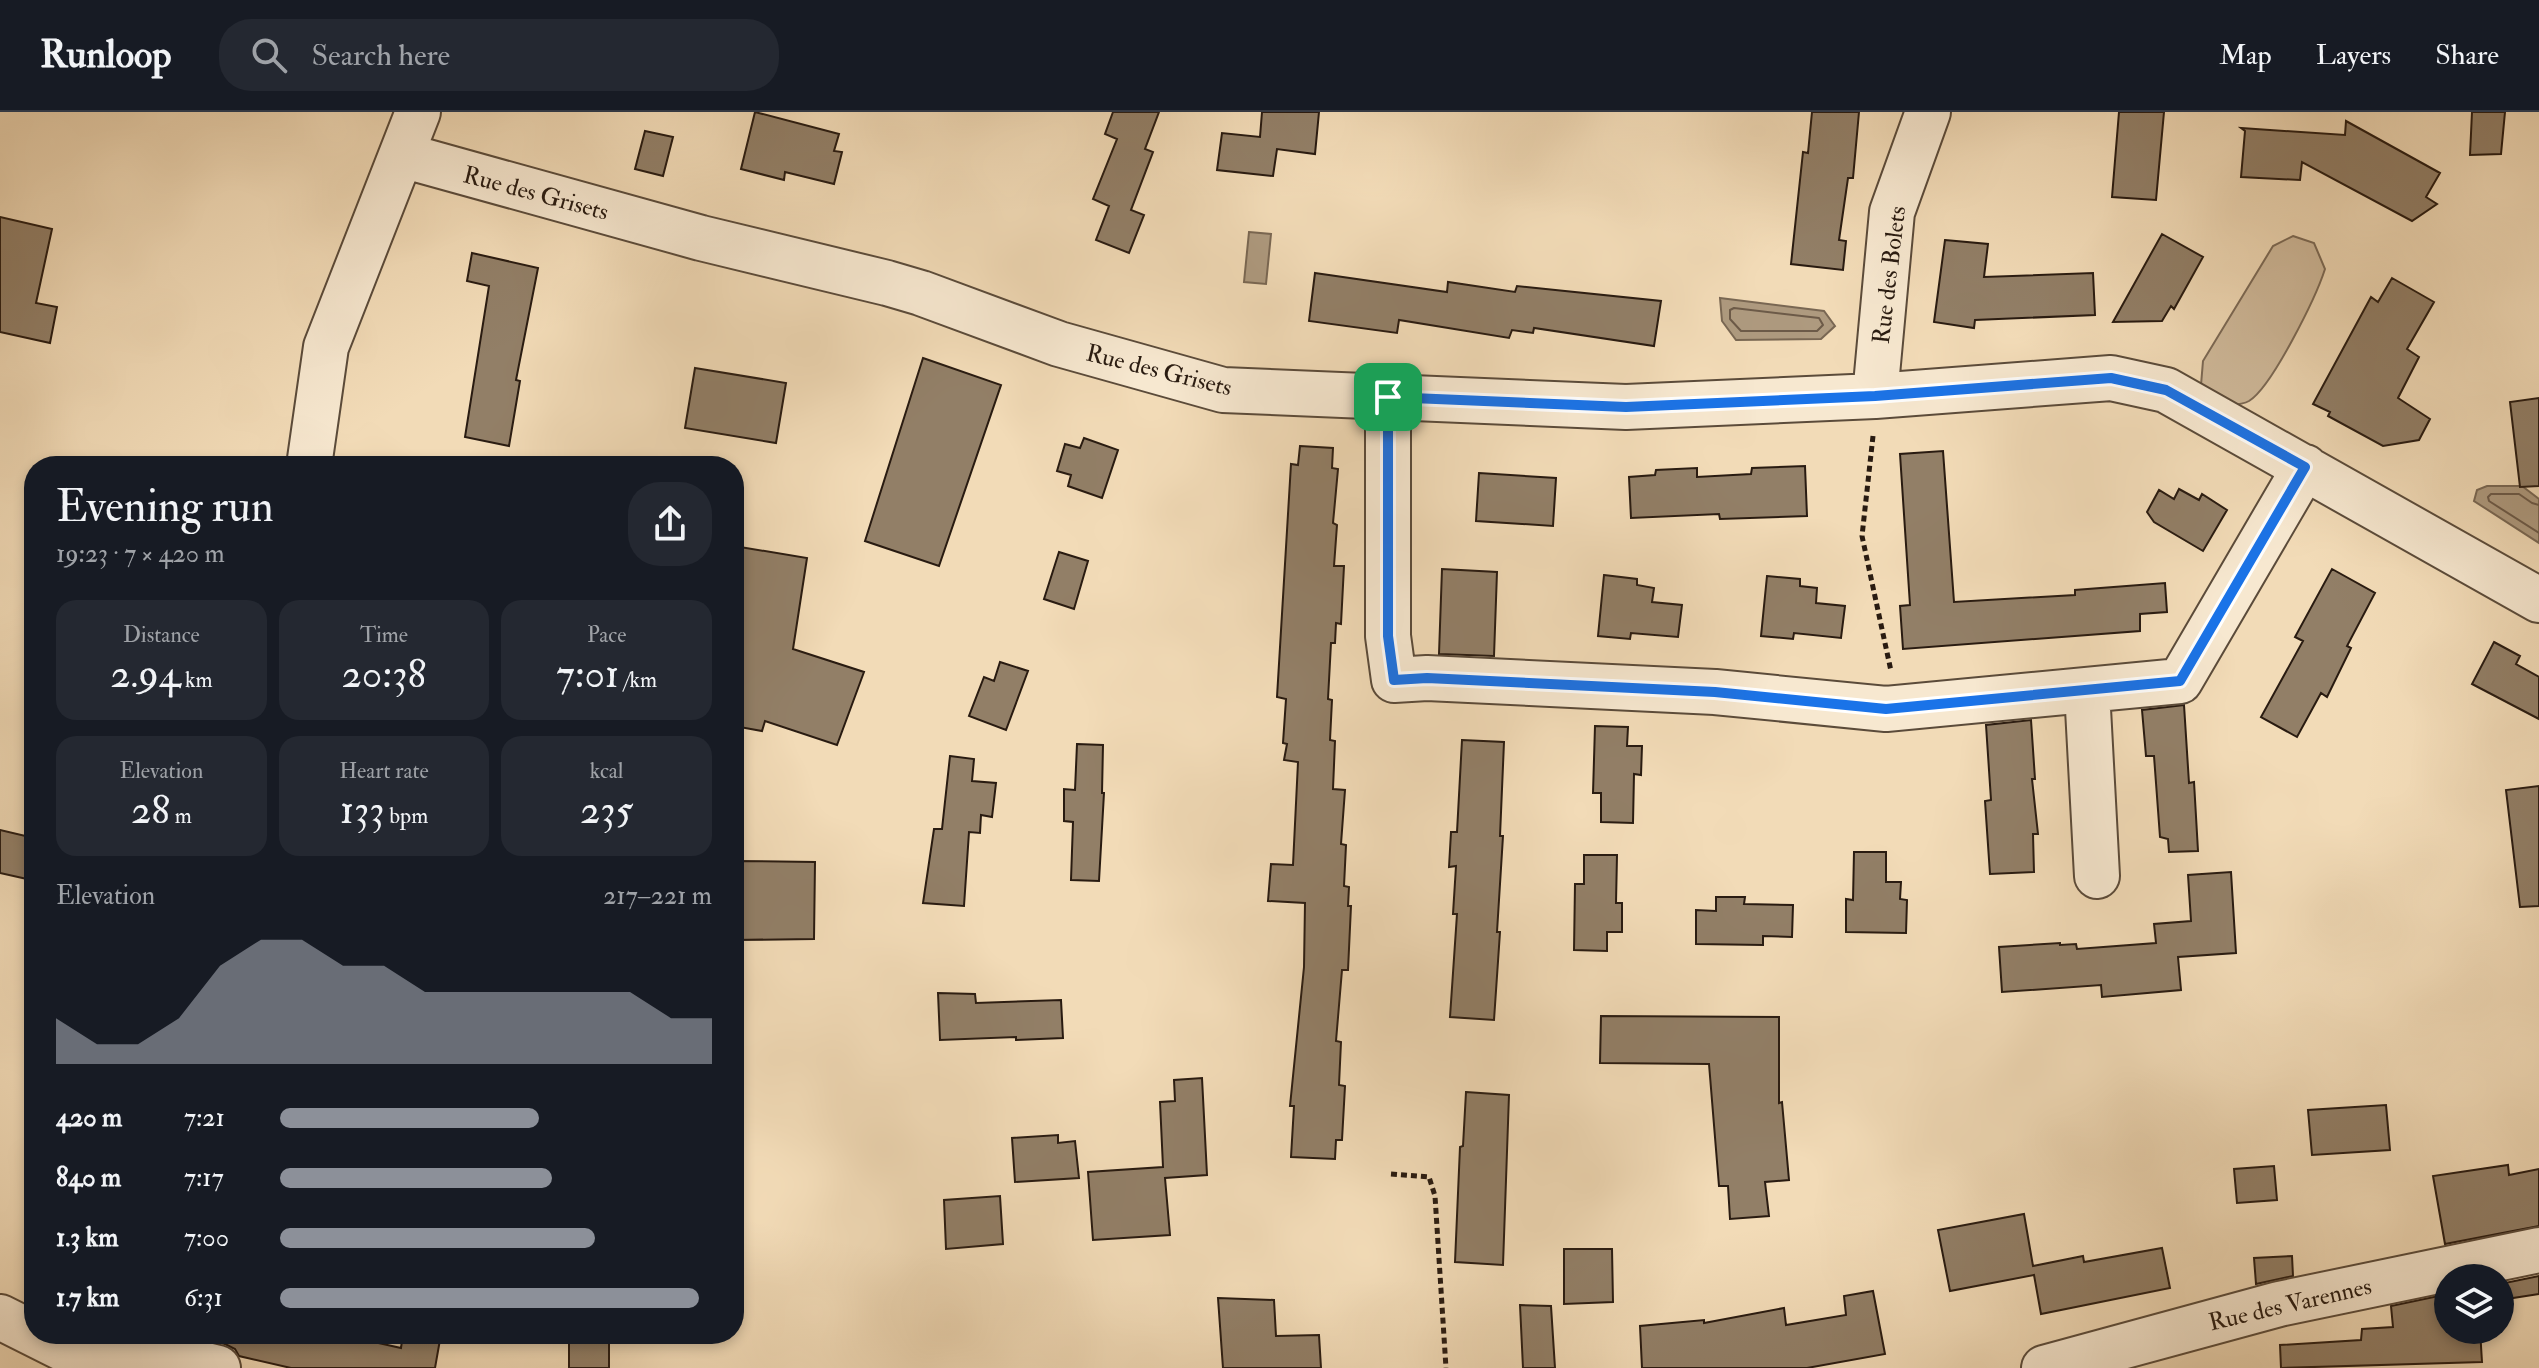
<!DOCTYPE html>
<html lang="en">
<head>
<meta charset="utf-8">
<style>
	:root { --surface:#171b24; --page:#242831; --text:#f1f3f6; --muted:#9ea1a6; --line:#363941; --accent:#8c9099 }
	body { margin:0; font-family:"IM FELL Double Pica",serif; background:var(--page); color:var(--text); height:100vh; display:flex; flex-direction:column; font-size:30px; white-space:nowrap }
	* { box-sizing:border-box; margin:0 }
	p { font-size:26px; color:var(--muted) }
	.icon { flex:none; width:44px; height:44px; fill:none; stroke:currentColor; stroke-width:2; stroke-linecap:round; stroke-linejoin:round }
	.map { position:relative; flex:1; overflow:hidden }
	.panel { position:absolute; left:24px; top:344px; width:720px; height:888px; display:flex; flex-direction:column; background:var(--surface); border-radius:32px; box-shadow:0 4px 12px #0003 }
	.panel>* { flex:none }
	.buttons { position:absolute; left:2434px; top:1152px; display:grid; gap:16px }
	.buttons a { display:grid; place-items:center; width:80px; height:80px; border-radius:50%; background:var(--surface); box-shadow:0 4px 12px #0003; font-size:40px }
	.pin { position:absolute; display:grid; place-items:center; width:68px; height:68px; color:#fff; margin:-34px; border-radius:16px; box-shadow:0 4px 12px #0006 }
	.round { display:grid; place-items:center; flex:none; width:84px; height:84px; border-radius:32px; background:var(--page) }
	.head { display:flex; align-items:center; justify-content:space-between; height:136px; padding:0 32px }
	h1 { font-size:44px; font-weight:600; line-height:60px }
	.metrics { display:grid; grid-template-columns:repeat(3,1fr); gap:12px; height:136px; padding:8px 32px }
	.metrics div { display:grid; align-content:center; border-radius:20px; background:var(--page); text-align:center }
	.metrics b { font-size:40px; font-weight:600 }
	.metrics small { font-size:22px; font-weight:400 }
	.metrics p { font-size:22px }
	.chart { height:224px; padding:16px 32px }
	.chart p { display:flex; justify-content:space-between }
	.chart svg { width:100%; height:144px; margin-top:8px; fill:var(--accent); opacity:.7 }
	ul { padding:0 32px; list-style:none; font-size:26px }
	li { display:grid; grid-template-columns:128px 96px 1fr; align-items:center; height:60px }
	li i { height:20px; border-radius:10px; background:var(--accent) }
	header { display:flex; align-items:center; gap:48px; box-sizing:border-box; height:112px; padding:0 40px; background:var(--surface); border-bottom:2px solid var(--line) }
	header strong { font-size:38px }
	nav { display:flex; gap:44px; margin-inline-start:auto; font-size:28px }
	.search { width:560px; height:72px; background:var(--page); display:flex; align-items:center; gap:20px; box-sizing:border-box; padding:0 28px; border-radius:32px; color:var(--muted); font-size:30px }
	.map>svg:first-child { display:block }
	.green { fill:#d0ba9b; stroke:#7c6a56; stroke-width:2 }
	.water { fill:#ae9a7f; stroke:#796753; stroke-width:2 }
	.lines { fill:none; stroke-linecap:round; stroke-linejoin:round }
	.shore { stroke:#6c5a48; stroke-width:2 }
	.building { fill:#927f67; stroke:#291b11; stroke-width:2 }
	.minor-casing { stroke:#5b4b3a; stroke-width:48 }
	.path { stroke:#291b11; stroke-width:5; stroke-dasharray:6 4; stroke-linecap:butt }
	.minor { stroke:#f7e8d0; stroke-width:44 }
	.route-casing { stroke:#fff; stroke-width:16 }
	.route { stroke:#1a73e8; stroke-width:10 }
	.labels { text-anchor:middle; stroke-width:7; stroke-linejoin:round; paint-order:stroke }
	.street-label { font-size:24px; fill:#291b11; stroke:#f7e8d0 }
</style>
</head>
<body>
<header>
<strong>Runloop</strong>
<div class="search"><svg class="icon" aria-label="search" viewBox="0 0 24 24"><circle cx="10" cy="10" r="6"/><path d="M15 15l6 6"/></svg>Search here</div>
<nav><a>Map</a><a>Layers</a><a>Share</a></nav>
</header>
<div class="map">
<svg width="2539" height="1256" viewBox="0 0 2539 1256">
	<rect width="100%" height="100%" fill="#f2dbb7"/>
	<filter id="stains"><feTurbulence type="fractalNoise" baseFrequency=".0025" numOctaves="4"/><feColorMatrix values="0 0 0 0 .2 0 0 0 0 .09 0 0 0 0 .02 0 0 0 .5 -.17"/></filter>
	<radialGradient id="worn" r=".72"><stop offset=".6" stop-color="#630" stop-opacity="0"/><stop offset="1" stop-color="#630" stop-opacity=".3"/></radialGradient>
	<path class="green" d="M2293,124l21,7 11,26c-9,28 -53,118 -76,132 -7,4 -17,4 -25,5l-23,-21 2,-24 70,-115z"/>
	<path class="water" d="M1249,120l22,2 -5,50 -22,-2z
		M1720,186l104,13 11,15 -14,13 -85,1 -14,-19z
		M2487,374h35l17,13v44l-65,-42 3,-11z"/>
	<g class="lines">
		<path class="shore" d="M1734,196l85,10 4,7 -6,6h-76l-11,-12v-9z
			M2539,393l-7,-2 -13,-9h-28l-3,3 1,4 50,32"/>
	</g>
	<path class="building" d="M755,0l84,22 -5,17 8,1 -8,32 -49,-12 -1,8 -43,-11z
		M1113,0h46l-14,37 8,3 -22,58 13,5 -15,38 -33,-13 13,-34 -16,-7 24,-60 -12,-5z
		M1262,0h57l-4,42 -38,-5 -4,27 -56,-6 5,-37 38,4z
		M1812,0h47l-6,66h-5l-9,62 7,1 -3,29 -52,-6 12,-112 5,1z
		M2119,0h45l-8,88 -44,-3z
		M2472,0h33l-4,42 -31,1z
		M2346,9l94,52 -14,24 11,7 -25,17 -110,-59 -2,18 -59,-3 4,-46 -4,-3 104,7z
		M645,19l28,6 -10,39 -28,-7z
		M0,105l52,12 -16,74 21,4 -7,36 -50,-11z
		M2162,122l41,23 -29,52 -3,-3 -9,15 -49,1z
		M1945,128l43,4 -4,33 109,-4 2,42 -120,5 -1,8 -40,-6z
		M472,141l66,15 -22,112 4,1 -11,65 -44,-9 24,-151 -22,-5z
		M1315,161l132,19 1,-10 67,10 2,-6 144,15 -7,45 -120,-18 -1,5 -21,-3 -3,8 -110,-18 -2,13 -88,-12z
		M2392,166l42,24 -27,47 12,8 -21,41 32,21 -11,21 -36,6 -55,-30 2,-4 -17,-8 58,-107 7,5z
		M923,246l78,27 -62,181 -74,-25z
		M695,256l91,15 -10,60 -91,-15z
		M2539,286v88l-19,1 -10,-85z
		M1084,326l34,12 -16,48 -34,-12 3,-11 -14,-4 8,-27 15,4z
		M1300,334l33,2 -1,20 6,1 -5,54 4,2 -3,41h10l-3,58 -5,-1 -1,20h-4l-3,56 4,1 -2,40 5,1 -2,48 12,1 -4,54 5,1 -2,41 5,1 -1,19h3l-3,64h-6l-6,71 5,1 -2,43 6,1 -3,54h-6l-1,19 -44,-2 3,-51h-4l14,-139 1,-64 -37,-2 3,-37 22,1 5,-103 -14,-2 3,-16 -4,-1 3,-44 -9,-2 14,-233 7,1z
		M1943,339l11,151 121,-7v-5l90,-7 2,29 -27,2v17l-237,18 -3,-43 10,-1 -10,-151z
		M1805,354l2,50 -87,3 -1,-5 -88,4 -2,-41 26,-2 1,-5 41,-2v9l54,-3 1,-6z
		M1479,361l77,5 -3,48 -77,-5z
		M2179,377l20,11 3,-6 25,16 -24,41 -49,-29 -7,-10 12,-22 15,9z
		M734,434l73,12 -14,91 71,23 -27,73 -72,-24 -3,10 -28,-5z
		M1059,440l29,9 -14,48 -30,-10z
		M1442,457l55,3 -3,84 -55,-2z
		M2332,457l43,24 -28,53 4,2 -24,49 -6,-4 -24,44 -36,-20 42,-76 -8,-4z
		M1604,463l33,4v6l17,3 -2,14 30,3 -4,32 -47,-4 -1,6 -32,-3z
		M1767,464l33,3v7l17,2 -1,15 29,3 -4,32 -47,-5 -1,6 -32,-3z
		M2494,530l26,14 -4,8 23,13v42l-67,-35z
		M1000,550l28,9 -22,59 -37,-14 15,-39 10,4z
		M2184,593l5,78 5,-1 4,69 -29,1 -1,-13 -8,-2 -6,-81h-8l-4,-46z
		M2031,608l4,59h-3l6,55h-5l1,38 -44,2 -5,-73 6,-1 -5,-75z
		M1595,614l33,1 -1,19h15l-1,29 -7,-1 -1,49 -32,-1v-29h-8z
		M1462,628l42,2 -4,94h3l-6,96h3l-6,88 -44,-3 7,-103h-4l3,-48 -7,1 2,-35h6z
		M1077,632l26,1 -1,48h2l-5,88 -28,-1 2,-58 -9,-1v-32l11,1z
		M950,644l24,3 -2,22 24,2 -4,34 -11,-2 -1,18 -11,-1 -5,74 -41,-3 11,-74h8z
		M2539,674v120l-19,1 -14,-117z
		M0,718l34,8 -7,41 -27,-6z
		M1854,740h32v30h15l-1,17 7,1 -1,33 -60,-1v-33l7,1z
		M1584,743h33l-1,48h6v29h-15v19l-33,-1 1,-66h9z
		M734,749l81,1 -1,77 -80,1z
		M2231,760l5,81 -58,4 3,33 -79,7 -1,-12 -99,7 -3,-45 61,-4v2l16,-1 1,5 79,-6 -2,-19 37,-3 -3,-46z
		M1716,785h29l-1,7 49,1 -1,32 -29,-1v9l-67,-1v-34l20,1z
		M938,881l37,1 1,9 85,-3 2,38 -47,2v-3l-76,3z
		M1601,904l178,1v86l3,-1 7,78 -24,2 4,34 -39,3 -2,-33h-9l-10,-122 -109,-1z
		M1202,966l5,97 -42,3 5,57 -77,5 -5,-68 75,-5 -3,-65 15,-1 -1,-21z
		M1466,980l43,3 -6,170 -48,-3 5,-115 3,-1z
		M2386,993l4,45 -78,5 -4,-45z
		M1058,1023v8l17,-2 4,37 -64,4 -3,-44z
		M2508,1053l1,10 30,-6v57l-94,18 -12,-68z
		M2274,1054l3,34 -40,3 -3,-34z
		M1000,1084l3,48 -57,5 -2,-49z
		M2024,1102l9,52 50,-10 1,6 78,-14 8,40 -129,26 -7,-39 -84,16 -12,-61z
		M1564,1137h48l1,53 -49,2z
		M2292,1144l1,20 -37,8 -2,-26z
		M2539,1164v18l-39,6v-16z
		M1873,1179l12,63 -78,14h-165l-2,-42 64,-6v3l80,-15 2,17 60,-10 -2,-19z
		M2448,1182v36h32l2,32 -201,6 -1,-23 81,-5 1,-11 31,-2 -2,-21z
		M1218,1186l56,2 2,36 43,-1 2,33h-98z
		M1520,1193l31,1 4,62h-32z
		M196,1222h142l63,14 2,-14h38l-6,34h-144l-52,-12 -4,-7 -10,-5 -30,-7z
		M569,1222h40v34h-40z"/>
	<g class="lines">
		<defs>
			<path id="minor" d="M402,43l299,83 186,45 34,10 138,51 164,46 403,17 249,-11 236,-18 55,12 373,210
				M1875,284l17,-184 36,-100
				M1388,285v239l6,44 33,-2 288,14 171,17 294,-28 125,-214
				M309,354l17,-119 92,-235
				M2087,578l10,186
				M0,1205l88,44 105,1 25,6
				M2044,1256l235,-64 260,-54"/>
		</defs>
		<use href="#minor" class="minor-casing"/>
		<path class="path" d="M1873,324l-11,100 29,135
			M1391,1062l38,3 6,19 11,172"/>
		<use href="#minor" class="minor"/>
	</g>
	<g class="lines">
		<defs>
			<path id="route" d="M2111,266l55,12 139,77 -125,214 -294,28 -171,-17 -288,-14 -33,2 -6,-44v-239l238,10 249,-11z"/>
		</defs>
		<use href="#route" class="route-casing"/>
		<use href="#route" class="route"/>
	</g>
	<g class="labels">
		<g class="street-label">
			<text transform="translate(536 81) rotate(15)" y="8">Rue des Grisets</text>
			<text transform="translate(1889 163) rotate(-83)" y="8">Rue des Bolets</text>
			<text transform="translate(1159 258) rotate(14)" y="8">Rue des Grisets</text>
			<text transform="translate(2290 1192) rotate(-13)" y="8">Rue des Varennes</text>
		</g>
	</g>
	<rect width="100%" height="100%" filter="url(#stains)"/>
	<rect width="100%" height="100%" fill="url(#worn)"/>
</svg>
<div class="buttons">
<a><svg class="icon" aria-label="layers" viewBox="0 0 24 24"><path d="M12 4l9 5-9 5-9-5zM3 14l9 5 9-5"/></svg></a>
</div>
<div class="pin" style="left:1388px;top:285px;background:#1e9e55"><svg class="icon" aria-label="arrive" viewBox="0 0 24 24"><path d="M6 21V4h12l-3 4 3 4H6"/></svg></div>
<section class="panel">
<div class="head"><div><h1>Evening run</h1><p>19:23 · 7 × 420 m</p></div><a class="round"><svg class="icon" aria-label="share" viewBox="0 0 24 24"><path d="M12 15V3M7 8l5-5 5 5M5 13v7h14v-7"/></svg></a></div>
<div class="metrics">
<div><p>Distance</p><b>2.94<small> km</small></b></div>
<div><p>Time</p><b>20:38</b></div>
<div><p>Pace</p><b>7:01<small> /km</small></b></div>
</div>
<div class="metrics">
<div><p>Elevation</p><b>28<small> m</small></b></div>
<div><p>Heart rate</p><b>133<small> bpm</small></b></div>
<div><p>kcal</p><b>235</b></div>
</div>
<div class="chart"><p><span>Elevation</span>217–221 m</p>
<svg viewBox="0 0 160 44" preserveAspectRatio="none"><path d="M0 44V30L10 38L20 38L30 30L40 14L50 6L60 6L70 14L80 14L90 22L100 22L110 22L120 22L130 22L140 22L150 30L160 30V44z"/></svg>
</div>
<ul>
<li><b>420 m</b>7:21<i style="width:60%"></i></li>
<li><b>840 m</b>7:17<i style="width:63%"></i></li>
<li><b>1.3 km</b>7:00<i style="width:73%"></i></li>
<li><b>1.7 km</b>6:31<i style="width:97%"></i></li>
</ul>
</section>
</div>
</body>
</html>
